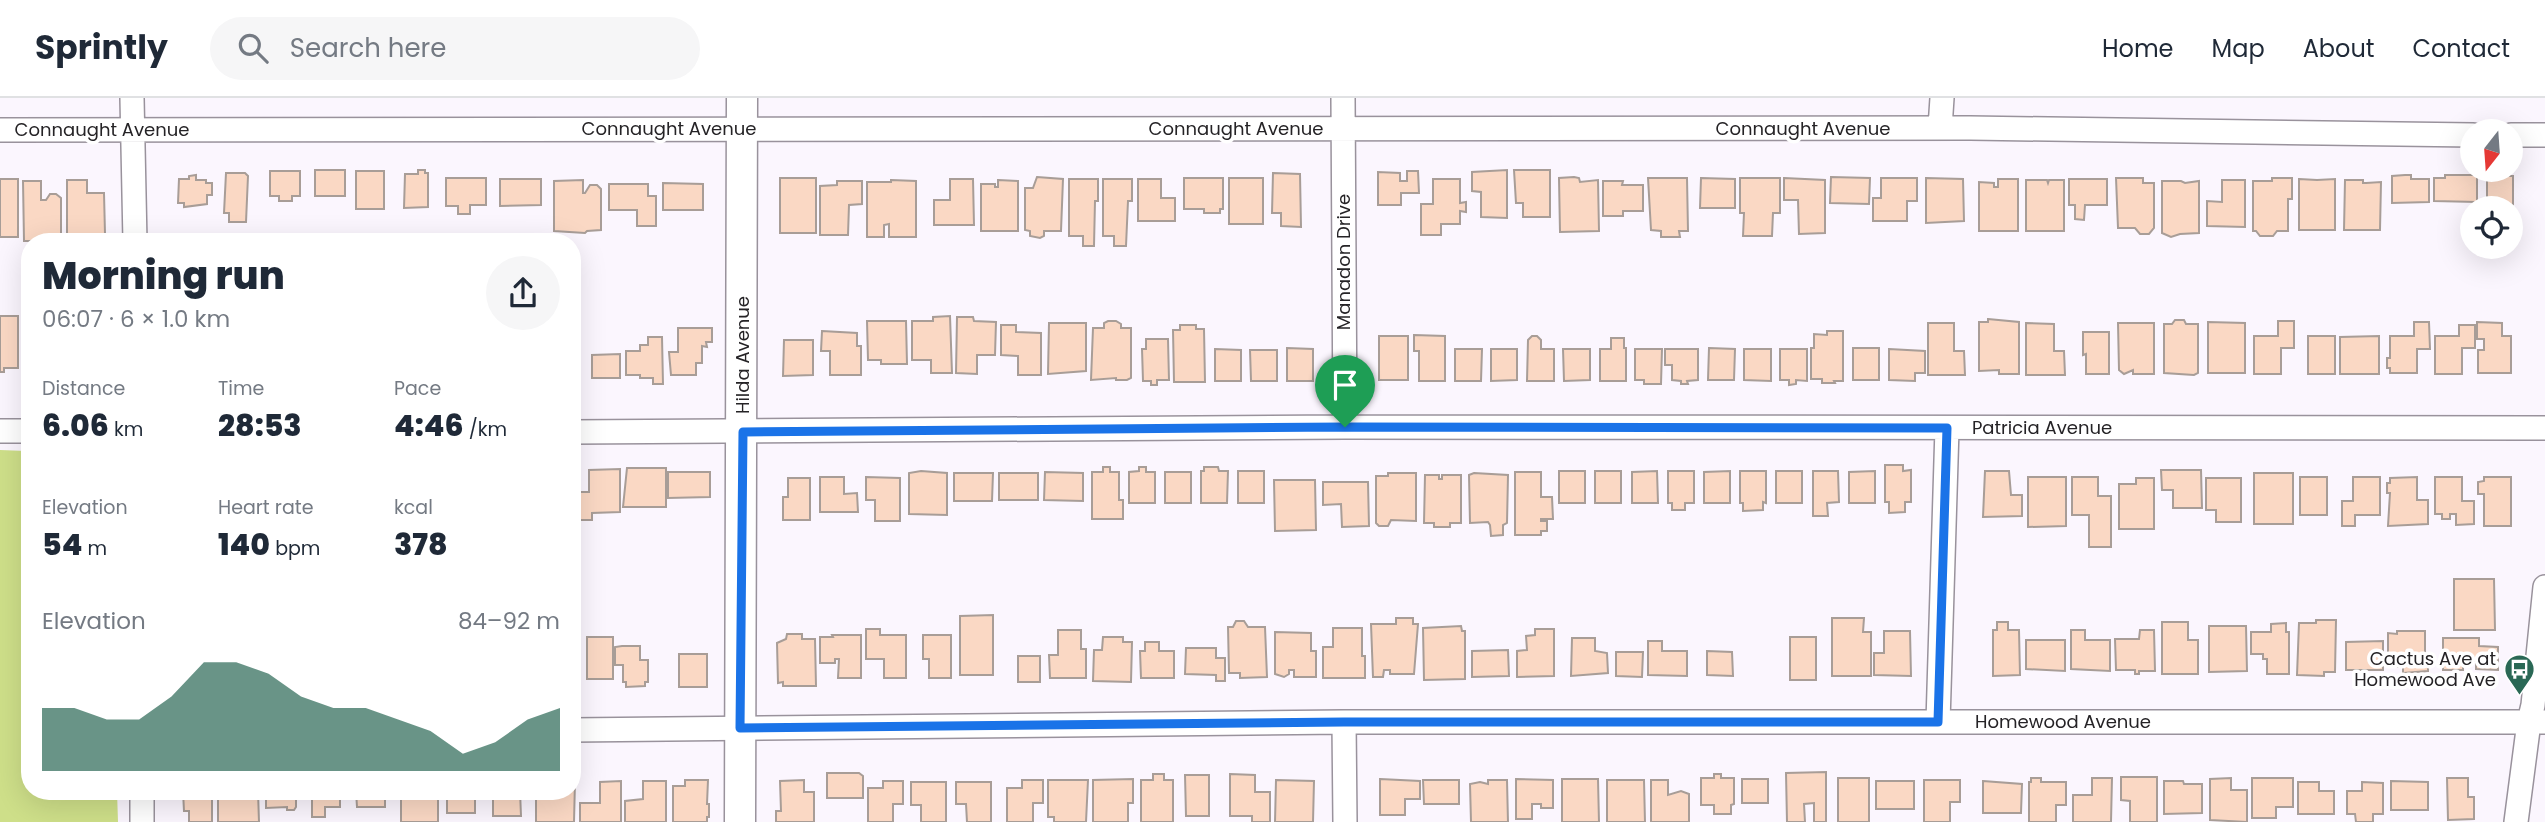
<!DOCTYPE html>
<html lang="en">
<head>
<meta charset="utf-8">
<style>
	:root { --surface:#fff; --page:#f6f6f7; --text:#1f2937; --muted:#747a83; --line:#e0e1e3; --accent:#2a6855 }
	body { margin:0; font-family:Poppins,sans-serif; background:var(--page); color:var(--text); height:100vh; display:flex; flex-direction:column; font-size:26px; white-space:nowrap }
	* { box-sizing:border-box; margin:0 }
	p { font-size:23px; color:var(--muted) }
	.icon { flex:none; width:38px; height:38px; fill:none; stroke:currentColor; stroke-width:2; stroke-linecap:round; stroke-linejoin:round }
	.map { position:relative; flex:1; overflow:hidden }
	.details { position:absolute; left:21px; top:135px; width:560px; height:567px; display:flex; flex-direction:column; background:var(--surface); border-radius:28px; box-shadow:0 7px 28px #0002 }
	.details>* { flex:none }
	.needle { width:46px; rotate:197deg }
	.tools { position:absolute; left:2460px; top:21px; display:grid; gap:14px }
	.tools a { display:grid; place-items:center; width:63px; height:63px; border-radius:50%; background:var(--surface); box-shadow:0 7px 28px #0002; font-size:35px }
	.pin { position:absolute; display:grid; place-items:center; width:60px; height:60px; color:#fff; margin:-72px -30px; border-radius:50% 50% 50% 0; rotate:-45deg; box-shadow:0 0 7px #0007 }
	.pin .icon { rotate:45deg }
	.round { display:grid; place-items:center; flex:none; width:74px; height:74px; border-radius:37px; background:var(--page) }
	.overview { display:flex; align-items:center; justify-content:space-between; height:119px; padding:0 21px }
	h1 { font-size:38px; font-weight:800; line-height:52px }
	.stats { display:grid; grid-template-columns:repeat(3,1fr); gap:10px; height:119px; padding:7px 21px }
	.stats div { display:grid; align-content:center }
	.stats b { font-size:30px; font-weight:800 }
	.stats small { font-size:19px; font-weight:400 }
	.stats p { font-size:19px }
	.chart { height:196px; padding:14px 21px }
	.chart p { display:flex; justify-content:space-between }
	.chart svg { width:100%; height:126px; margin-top:7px; fill:var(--accent); opacity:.7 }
	header { display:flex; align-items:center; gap:42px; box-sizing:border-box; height:98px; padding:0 35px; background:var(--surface); border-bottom:2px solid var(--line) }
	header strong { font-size:33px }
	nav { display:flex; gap:38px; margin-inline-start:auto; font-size:24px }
	.search { width:490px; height:63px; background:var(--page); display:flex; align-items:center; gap:18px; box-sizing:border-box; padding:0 24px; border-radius:38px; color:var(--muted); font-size:26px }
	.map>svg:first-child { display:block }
	.green { fill:#cedf89 }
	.building { fill:#fad8c4; stroke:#a89d97; stroke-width:2 }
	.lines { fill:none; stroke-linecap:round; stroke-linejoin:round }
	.minor-casing { stroke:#99929c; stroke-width:26 }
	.tertiary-casing { stroke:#99929c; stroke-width:33 }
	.minor { stroke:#fff; stroke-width:23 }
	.tertiary { stroke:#fff; stroke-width:30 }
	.route-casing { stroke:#fff; stroke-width:14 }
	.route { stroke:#1a73e8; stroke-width:9 }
	.labels { text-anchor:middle; stroke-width:7; stroke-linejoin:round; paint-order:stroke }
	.street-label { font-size:18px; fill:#252326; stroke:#fff }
	.poi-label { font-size:18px; fill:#252326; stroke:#fff; text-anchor:end }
</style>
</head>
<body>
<header>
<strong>Sprintly</strong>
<div class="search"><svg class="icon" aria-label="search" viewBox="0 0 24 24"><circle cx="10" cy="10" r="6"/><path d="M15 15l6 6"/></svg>Search here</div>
<nav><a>Home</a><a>Map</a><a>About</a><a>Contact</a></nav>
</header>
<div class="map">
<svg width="2545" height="724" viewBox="0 0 2545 724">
	<rect width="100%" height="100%" fill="#fbf6fe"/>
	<path class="green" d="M0,352l26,1 4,105v235h87l1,31h-118z"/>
	<path class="building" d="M315,72h30v26h-30z
		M418,72h7v3h3v34l-24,1 1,-34h13z
		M1507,72v48l-26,-1v-25l-9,-1v-19z
		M1514,72h36v47h-27v-14h-7z
		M270,73h30v25h-8v5h-13v-5h-9z
		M356,73h28v38h-28z
		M1407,73h11l1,22h-18v12h-23v-33l22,1v8h7z
		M226,75h19l3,3 -2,46h-17v-9h-5z
		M1273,75l27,1 1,53 -20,-1v-13h-9z
		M196,77v5h10v3h6v12h-5v9l-23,3v-4h-6l1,-24h10v-3z
		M2405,77h6v4h18v23l-37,1v-27z
		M2445,77h32v27l-43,-1v-23h11z
		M2487,78h26v43l-2,-11h-31v-2h7z
		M1037,79l26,2 -2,52h-17v5l-4,2 -10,-2v-5l-5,-1v-42h8z
		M1574,79l5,1 1,4 18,-2 1,51 -39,1 -1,-54z
		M1831,79l39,1 -1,26 -39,-1z
		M446,80h40v27h-16v9h-12v-8h-12z
		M780,80h36v55h-36z
		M1184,80h39v31h-3v4h-16v-4h-20z
		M1229,80h34v46h-34z
		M1648,80h39l1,53h-9l1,6h-19v-6l-10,-1z
		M1701,80l34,1v29h-35z
		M1740,80h40v35h-7l-1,23h-29l1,-23h-4z
		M1784,80l41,2v53l-26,1 -1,-34h-14z
		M1881,80h36v23h-10v20h-34v-23h8z
		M1926,80l37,1 1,42 -38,2z
		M2116,80h27v5h11v45l-5,6h-9l-5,-6h-17z
		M2272,80h20v21h-4v32h-11l-4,5h-13l-4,-5h-3v-50h19z
		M0,81h18v58h-18z
		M500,81h41v26l-41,1z
		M950,81h23l1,46h-40v-25h16z
		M1069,81h29v22h-3l-1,45h-11v-10h-14z
		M1103,81h29v22h-4l-2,45h-12v-10h-11z
		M1138,81h23v19h14v23h-37z
		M1433,81h27v24l6,-1v10l-6,-1v13h-19v11h-20v-31h12z
		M1998,81h20v52h-39v-49l15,1v4h4z
		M2069,81h38v26h-22l-1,15 -9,-1v-14h-6z
		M2299,81l18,1 18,-1v51h-36z
		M67,82h20v13h17l1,41h-38z
		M583,82v13h2l5,-8h7l4,4v41l-14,1 -2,2 -31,-2v-50z
		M891,82l25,1v56h-27v-13l-5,1v12h-17v-55h24z
		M998,82l20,1v50h-37v-47h14v3h3z
		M2026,82h21l1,3 1,-3h15v51h-38z
		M2222,82h23v47l-38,-1v-25l15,1z
		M2345,82h18v3h3l15,-1 -1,48h-36z
		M23,83h18v19h5l4,-6h6l5,4v43h-37z
		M837,83h25v23l-13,1 -1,30h-28v-49l17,-1z
		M1603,83h20l-1,4h21v26h-20v5h-20z
		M2162,83h19l4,2 14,-2v52l-19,1 -9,3 -9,-4z
		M663,85l40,1v26h-40z
		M609,86h39v12h8v30h-19v-16h-28z
		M22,214h8v63h-5l-3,-4z
		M0,218h18v52h-14v4h-4z
		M950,218l2,57h-21v-13h-19v-39h21v-4z
		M957,219h16l1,4 22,1 -1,33h-18v19l-21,-1z
		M1988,221l31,3v52h-20v-4l-20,1v-49h9z
		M2175,222h9l2,4h12v49l-4,2 -30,-2v-49h8z
		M867,223h39l1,43h-26v-4h-13z
		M1108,223h8l5,3v4h10v50l-4,2h-11v-2l-25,2 2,-52h11v-5z
		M2278,223h16v27h-13v26h-27v-38h24z
		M2208,224l37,1v50h-37z
		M2414,224h15l1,27h-13v24h-27v-5h-3v-10h3v-22h24z
		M2477,224l25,1v13h9v37h-33v-23h6v-11h-7z
		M1049,225h37v48l-38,3z
		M1928,225h26v28h10l1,24h-37z
		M2026,225l28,1v27h10l1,24h-39z
		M2118,225h36v51h-21v-4l-9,4 -5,-4z
		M1001,227h15v7l25,1v42h-23v-19l-17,-1z
		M1180,227h16v4h8l1,53h-31l-1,-52h7z
		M2459,227h16v23h-13v26h-27v-38h24z
		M678,230h34v14h-6l1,5 -5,-1v17h-6v12h-25l-2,-23h9z
		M822,233l35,2v13h4v29h-31v-24h-9z
		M1827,233h16v50h-9l1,2h-13v-4h-11v-31h3v-14l13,1z
		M2083,234h26v42h-23v-20l-3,1z
		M1414,237l31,1v45h-26v-30h-5z
		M1379,238h29v44h-29z
		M1532,238h5l4,4v9h13v32h-27l1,-41z
		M2308,238h27v38h-27z
		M2379,238v38h-39v-37z
		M648,239h14l1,47h-10v-6h-13v-3h-14v-24h14v-6h8z
		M1611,240h13v10h2v33h-26v-32h11z
		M1146,241h22l1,41h-12v5h-6v-4h-8l-1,-32h4z
		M784,242h29v35l-30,1z
		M1287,250l26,1v32h-26z
		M1709,250l26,1 -1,31h-26z
		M1853,250h26v32h-26z
		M1215,251l26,1v31h-26z
		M1455,251h27l-1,32h-26z
		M1491,251h26v31l-26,1z
		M1563,251h27v31l-26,1z
		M1635,251h27l-1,35h-17v-4h-9z
		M1665,251h33v31l-11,1 1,3h-7v-3l-9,-1v-15h-7z
		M1744,251h27v32l-27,-1z
		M1780,251h27v32l-11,-1v4l-7,1v-5h-9z
		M1889,251l36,2v22h-10v8l-26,-1z
		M1250,252h27v31h-26z
		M620,256v24h-28v-23z
		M1885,367h18v6l8,-1v32h-6v10l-16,1v-11h-4z
		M1103,369h7v5h9v28h4v19h-31v-47h11z
		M1139,369h7v5h9v31h-26v-31l10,-1z
		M1204,369h14l1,4h9l-1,32h-26v-32h3z
		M627,370h39v39h-43z
		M620,371v43l-28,1v7h-12v-28h9v-22z
		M2161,372h40l1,38h-29v-18h-11z
		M921,373l26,2v42l-38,-1v-41z
		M1238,373h26v32h-26z
		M1559,373h26v32h-26z
		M1595,373h26v32h-26z
		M1657,373l1,32h-26v-31z
		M1668,373h26v32h-9v7h-13v-7h-4z
		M1730,373v32h-26v-31z
		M1740,373h26v32l-3,-1v8l-20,1v-8h-3z
		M1776,373h26v32h-26z
		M1813,373h25l1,31 -12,1 1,13h-15z
		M1875,373v32h-26v-31z
		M1985,373h24l2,24h11v21l-39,1z
		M668,374h42v25l-42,1z
		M1045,374l38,1v28l-39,-1z
		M1165,374h26v31h-26z
		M1515,374h26v25h11l1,22h-12v2h6v10h-6v4h-26z
		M954,375h39l-1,28h-38z
		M999,375h39v27h-39z
		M1388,375h28v48l-25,-1 -3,6h-9l-3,-3v-47h12z
		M1474,375l34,2 -1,48 -4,2v10l-12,1 -1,-11 -2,-3 -18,1 -1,-48z
		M2254,375h39v51h-39z
		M1425,377h14v4h3v-4h19v48h-11v4h-16v-4h-10z
		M820,379h24v17l13,-1 1,19h-38z
		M866,379l34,1v43h-25v-21h-9z
		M2028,379h38v49l-38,1z
		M2072,379h26v19h13v51h-22v-32h-17z
		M2300,379h27v38h-27z
		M2353,379h27v38h-25v11h-13v-25h11z
		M2417,379v23h11v24l-40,2 2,-33h-3v-10h3v-5z
		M2435,379h27v24h12v23l-18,1v-11h-6v5h-8v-5h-7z
		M2484,379h27v49h-27v-32h-6v-12l6,-1z
		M788,380h22v42h-27v-23h5z
		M2136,380h18v51h-35v-45h17z
		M2206,380h35v44h-25v-12h-10z
		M1274,382h41l1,50 -41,1z
		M1323,384h45l1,44 -27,1 -1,-23 -18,1z
		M2454,481h40l1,51h-41z
		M993,517v60h-33v-59z
		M1396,520h17v6h5l-4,50h-24v-4h-6l-1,7h-10l-2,-53h25z
		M1832,520h32l-1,14h8v44h-39z
		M2316,522h20l-1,52h-11v4l-27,-1 2,-52h17z
		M1236,523h8l4,6h17l2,50 -27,1v-5h-11l-1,-46h5z
		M1997,524h11v8h11l1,45 -27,1v-46h4z
		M2162,524h26v18h10v34h-36z
		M2286,525v9h3v42h-22v-15h-4v-5h-12v-22h20v-8z
		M1461,528l1,5h3v48l-41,1 -1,-52z
		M2209,528h37l1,45 -38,1z
		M1333,530h29v28h3v22h-42v-31h10z
		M866,531h14v6h26v43h-22v-19h-18z
		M1535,531h19v47l-37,1v-26l10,-1 -1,-14 9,-1z
		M1058,532h23v19h5v29h-36l-1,-23h9z
		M2071,532h14v10h25v31l-39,-2z
		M2140,532h14l1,41h-16v3h-4v-4h-19l-1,-31h24z
		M1884,533h26l1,45 -37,-1v-22h10z
		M2397,533h28v23h3v17l-25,2v-6h-15v-34l9,1z
		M1275,534l36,1v18h5v26h-22v-7h-5v4l-5,3 -9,-3z
		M787,536h15v5h13l1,47h-33v-4l-5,1 -1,-40 9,-4z
		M832,537h29v43h-23l1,-19h-4v4h-15v-26h13z
		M923,537h28v43h-22v-19h-6z
		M587,539h26v42h-26z
		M1103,539h20v5h9l-1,40 -38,-1 1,-31h8z
		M1790,539h26v43h-26z
		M1572,540h23v13l12,2 1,20 -37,3z
		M2443,540h36v8l19,1v23l-22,-1v-8h-13v9h-20z
		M2026,542h39v31l-39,-2z
		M1648,543h14v10h25v25l-39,-1z
		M2383,543v29h-37v-28z
		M1145,544h14v9h15v27h-33l-1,-27h5z
		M622,548h18v14h8v22h-3v4l-19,1v-5h-3v-17h-8v-18z
		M1186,550h30v10h9v23h-9v-6l-31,-1z
		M1508,552l1,26 -37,1v-26z
		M1707,553l25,1 1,24 -26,-1z
		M1616,554h27l-1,25 -26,-1z
		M679,556h28v33h-28z
		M1018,558h22v26h-22z
		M1826,674v50h-12v-19l-10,1 1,18h-18l-1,-49z
		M827,675h32l4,3v22h-36z
		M1153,676h11v6h9v42h-32v-42h12z
		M1230,676l25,1v17h15v30h-18v-6h-22z
		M1714,676h7v4h13v26l-3,1v9h-17v-9h-13v-27h13z
		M1185,677h24v41h-23z
		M2121,679h36v45h-27v-21l-9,-1z
		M1838,680h31v44h-31z
		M2031,680h10v4h25v23h-10v17h-27v-40h2z
		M2092,680h20l-1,44h-38v-27h19z
		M2231,680v12h16v32l-37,-2v-41z
		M2252,680h41v29h-17v11h-24z
		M2447,680h21v19h6v22l-26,1z
		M1133,681v24h-5v19h-35v-42z
		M1380,681l40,2v18h-15v16h-25z
		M1516,681l37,1v28h-12v-4h-9v15h-16z
		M1562,681h36l1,43h-37z
		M1742,681h26v24h-26z
		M685,682h23l-1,24h2v13h-2v5h-34v-36h12z
		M804,682v12h10v30h-38v-11h5l-1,-30z
		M1022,682h21v23h-10v19h-26v-34h15z
		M1048,682h40l-2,42h-32v-5h-6z
		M1276,682l38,1 -1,41h-38z
		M1423,682h36v24h-35z
		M1488,682h19l1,42h-37l-1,-38 10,-2 8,2z
		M1607,682h37l1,42h-38z
		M1651,682h17v15l13,-4 8,3v28h-38z
		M1924,682h36v22h-10v20h-26z
		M572,683h3l-1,41h-38v-31h36z
		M621,683v41h-41v-19h20v-21z
		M643,683h23v41h-41v-21l18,-2z
		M883,683h20v23h-10v18h-25v-34h15z
		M1876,683h38v28h-38z
		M1983,683l39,3 -1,29h-38z
		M2183,683l1,3h18v29l-38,1v-33z
		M2391,683l37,1v28h-37z
		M911,684h35v40h-25v-17h-10z
		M956,684h35v40h-24l-1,-18h-10z
		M2298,684h21v9h15v23h-36z
		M2362,684l21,1v31h-10v8h-17l-1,-8h-8v-23h15z
		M183,693h29v31h-23v-11h-5z
		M218,693h40l1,31h-41z
		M266,693h30v16l-2,3h-7v-3l-21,1z
		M312,693h28v16h-15v10h-13z
		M356,693h29v16h-28z
		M401,693h37v31h-37z
		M447,693h28v22h-28z
		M493,693h27l1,25h-28z"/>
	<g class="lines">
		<defs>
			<path id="minor" d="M132,0l3,144
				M1343,0l2,329
				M1940,30l2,-30
				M0,32l1970,-2 503,7
				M2511,37h34
				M0,333h30
				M572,334l773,-5 1200,1
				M1344,624l1,100
				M1938,624l9,-294
				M572,632l772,-8h1201
				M142,693v31
				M2516,724l13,-100 4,-17 12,-118"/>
			<path id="tertiary" d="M740,724l2,-724"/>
		</defs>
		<use href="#minor" class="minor-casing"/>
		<use href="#tertiary" class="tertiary-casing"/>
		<use href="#minor" class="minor"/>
		<use href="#tertiary" class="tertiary"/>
	</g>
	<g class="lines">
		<defs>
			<path id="route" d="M1345,329l602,1 -9,294h-594l-604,6 3,-296z"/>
		</defs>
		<use href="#route" class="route-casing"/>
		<use href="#route" class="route"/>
	</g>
	<defs>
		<symbol id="bus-pin" viewBox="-11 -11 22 30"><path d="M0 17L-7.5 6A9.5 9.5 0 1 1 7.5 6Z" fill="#2a6855" stroke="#fff"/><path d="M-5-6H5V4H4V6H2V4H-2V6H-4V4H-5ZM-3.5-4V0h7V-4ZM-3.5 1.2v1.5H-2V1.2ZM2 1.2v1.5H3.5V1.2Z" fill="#fff"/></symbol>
	</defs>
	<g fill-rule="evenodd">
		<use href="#bus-pin" x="2502" y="554" width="35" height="47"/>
	</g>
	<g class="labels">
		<g class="street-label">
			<text x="669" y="37">Connaught Avenue</text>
			<text x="1236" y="37">Connaught Avenue</text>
			<text x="1803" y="37">Connaught Avenue</text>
			<text x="102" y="38">Connaught Avenue</text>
			<text transform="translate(1344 164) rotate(-90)" y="6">Manadon Drive</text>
			<text transform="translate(743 257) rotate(-90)" y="6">Hilda Avenue</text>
			<text x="2042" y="336">Patricia Avenue</text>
			<text x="2063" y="630">Homewood Avenue</text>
		</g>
		<g class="poi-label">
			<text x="2496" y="567">Cactus Ave at<tspan x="2496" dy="21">Homewood Ave</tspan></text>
		</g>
	</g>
</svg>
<div class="tools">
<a><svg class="needle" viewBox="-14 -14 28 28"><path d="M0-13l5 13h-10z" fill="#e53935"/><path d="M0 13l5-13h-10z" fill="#747a83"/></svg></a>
<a><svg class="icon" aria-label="locate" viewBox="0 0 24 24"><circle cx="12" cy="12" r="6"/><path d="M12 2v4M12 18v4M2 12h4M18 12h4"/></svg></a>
</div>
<div class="pin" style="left:1345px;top:329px;background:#1e9e55"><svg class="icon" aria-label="arrive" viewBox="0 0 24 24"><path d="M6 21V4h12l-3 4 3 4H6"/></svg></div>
<section class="details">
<div class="overview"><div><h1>Morning run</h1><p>06:07 · 6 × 1.0 km</p></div><a class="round"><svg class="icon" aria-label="share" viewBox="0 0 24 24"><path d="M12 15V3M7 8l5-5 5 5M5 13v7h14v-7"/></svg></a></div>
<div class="stats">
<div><p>Distance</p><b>6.06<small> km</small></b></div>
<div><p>Time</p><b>28:53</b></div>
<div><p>Pace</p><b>4:46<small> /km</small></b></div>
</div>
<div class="stats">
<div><p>Elevation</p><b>54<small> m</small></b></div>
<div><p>Heart rate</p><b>140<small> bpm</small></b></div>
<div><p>kcal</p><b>378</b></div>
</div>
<div class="chart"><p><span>Elevation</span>84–92 m</p>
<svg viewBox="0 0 160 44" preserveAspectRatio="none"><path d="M0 44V22L10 22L20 26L30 26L40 18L50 6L60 6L70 10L80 18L90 22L100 22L110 26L120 30L130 38L140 34L150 26L160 22V44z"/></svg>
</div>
</section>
</div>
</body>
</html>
